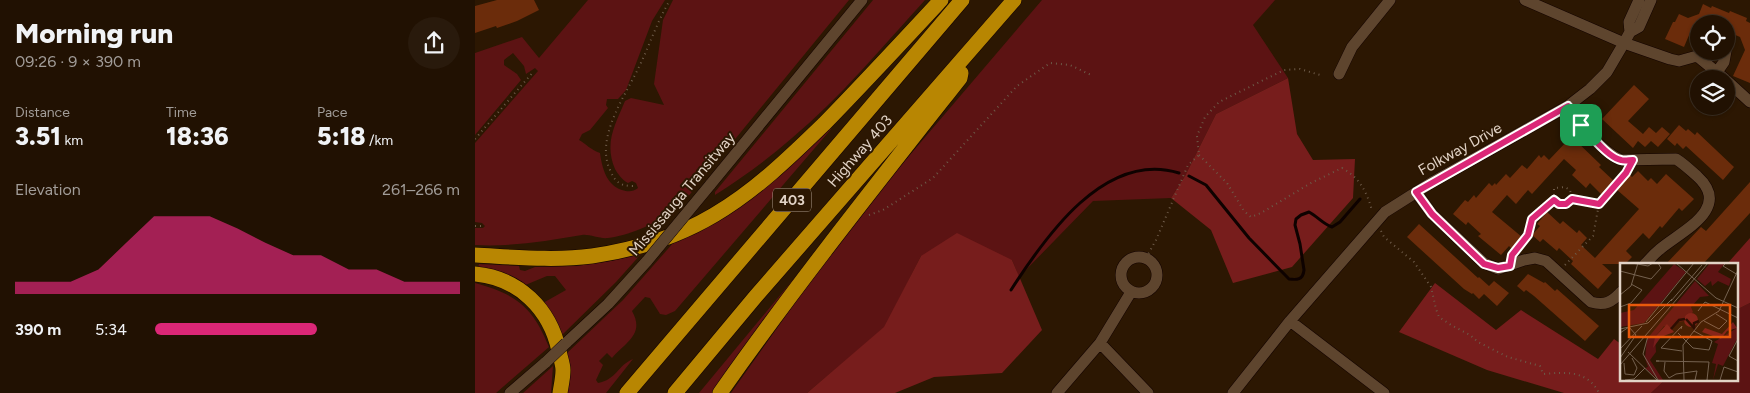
<!DOCTYPE html>
<html lang="en">
<head>
<meta charset="utf-8">
<style>
	:root { --surface:#211102; --page:#291a0c; --text:#f1f3f6; --muted:#a29d99; --line:#3e3124; --accent:#db2777 }
	body { margin:0; font-family:Figtree,sans-serif; background:var(--page); color:var(--text); height:100vh; display:flex; flex-direction:column; font-size:19px; white-space:nowrap }
	* { box-sizing:border-box; margin:0 }
	p { font-size:16px; color:var(--muted) }
	.icon { flex:none; width:28px; height:28px; fill:none; stroke:currentColor; stroke-width:2; stroke-linecap:round; stroke-linejoin:round }
	.map { position:relative; flex:1; overflow:hidden }
	.panel { display:flex; flex-direction:column; background:var(--surface); width:475px }
	.panel>* { flex:none }
	.tools { position:absolute; left:1215px; top:15px; display:grid; gap:10px }
	.tools a { display:grid; place-items:center; width:45px; height:45px; border-radius:50%; background:var(--surface); box-shadow:0 1px 4px #0004,0 0 0 1px var(--line); font-size:25px }
	.pin { position:absolute; display:grid; place-items:center; width:42px; height:42px; color:#fff; margin:-21px; border-radius:10px; box-shadow:0 2px 8px #0006 }
	.round { display:grid; place-items:center; flex:none; width:52px; height:52px; border-radius:26px; background:var(--page) }
	.overview { display:flex; align-items:center; justify-content:space-between; height:85px; padding:0 15px }
	h1 { font-size:28px; font-weight:800; line-height:38px }
	.figures { display:grid; grid-template-columns:repeat(3,1fr); gap:8px; height:85px; padding:5px 15px }
	.figures div { display:grid; align-content:center }
	.figures b { font-size:25px; font-weight:800 }
	.figures small { font-size:14px; font-weight:400 }
	.figures p { font-size:14px }
	.chart { height:140px; padding:10px 15px }
	.chart p { display:flex; justify-content:space-between }
	.chart svg { width:100%; height:90px; margin-top:5px; fill:var(--accent); opacity:.7 }
	ul { padding:0 15px; list-style:none; font-size:16px }
	li { display:grid; grid-template-columns:80px 60px 1fr; align-items:center; height:38px }
	li i { height:12px; border-radius:6px; background:var(--accent) }
	main { display:flex; flex:1; min-height:0 }
	.map>svg:first-child { display:block }
	.green { fill:#5c1313 }
	.forest { fill:#771d1c }
	.lines { fill:none; stroke-linecap:round; stroke-linejoin:round }
	.stream { stroke:#0e0200; stroke-width:3 }
	.building { fill:#6b2c0b }
	.minor-casing { stroke:#130300; stroke-width:12 }
	.highway-casing { stroke:#130300; stroke-width:16 }
	.path { stroke:#6d5a48; stroke-width:2; stroke-dasharray:1 4; stroke-linecap:butt }
	.minor { stroke:#5e452e; stroke-width:11 }
	.highway { stroke:#b88602; stroke-width:15 }
	.minor-bridge-casing { stroke:#130300; stroke-width:12; stroke-linecap:butt }
	.minor-bridge { stroke:#5e452e; stroke-width:11 }
	.route-casing { stroke:#fff; stroke-width:10 }
	.route { stroke:#db2777; stroke-width:6 }
	.labels { text-anchor:middle; stroke-width:4; stroke-linejoin:round; paint-order:stroke }
	.shield { fill:#2c1702; stroke:#ab9b8b; stroke-width:1 }
	.shield-label { font-size:14px; font-weight:bold; fill:#e2d3c6 }
	.street-label { font-size:15px; fill:#e2d3c6; stroke:#2c1702 }
	.inset-river { fill:none; stroke:#0e0200; stroke-width:2.5 }
	.inset-road { fill:none; stroke:#756250; stroke-width:1 }
	.view { fill:#e8590c; fill-opacity:0.15; stroke:#e8590c; stroke-width:2.5 }
	.inset-edge { fill:none; stroke:#e2d3c6; stroke-width:2.5 }
</style>
</head>
<body>
<main>
<section class="panel">
<div class="overview"><div><h1>Morning run</h1><p>09:26 · 9 × 390 m</p></div><a class="round"><svg class="icon" aria-label="share" viewBox="0 0 24 24"><path d="M12 15V3M7 8l5-5 5 5M5 13v7h14v-7"/></svg></a></div>
<div class="figures">
<div><p>Distance</p><b>3.51<small> km</small></b></div>
<div><p>Time</p><b>18:36</b></div>
<div><p>Pace</p><b>5:18<small> /km</small></b></div>
</div>
<div class="chart"><p><span>Elevation</span>261–266 m</p>
<svg viewBox="0 0 160 44" preserveAspectRatio="none"><path d="M0 44V38L10 38L20 38L30 32L40 19L50 6L60 6L70 6L80 12L90 19L100 25L110 25L120 32L130 32L140 38L150 38L160 38V44z"/></svg>
</div>
<ul>
<li><b>390 m</b>5:34<i style="width:53%"></i></li>
</ul>
</section>
<div class="map">
<svg width="1275" height="393" viewBox="0 0 1275 393">
	<rect width="100%" height="100%" fill="#2c1702"/>
	<path class="green" d="M113,0h77l-13,21 -26,69 -8,9h-11l-1,6 2,3 -18,22 -8,4 -3,6c7,4 12,10 21,13 2,14 6,32 22,37 6,2 11,2 16,-2l-2,-5 -4,-2 -4,2c-6,-3 -10,-9 -13,-14 -11,-26 0,-44 10,-68l6,-3 33,7 -10,-21 9,-64 10,-20h176l-176,215c-19,8 -45,21 -65,23 -9,1 -18,-4 -26,-3 -36,6 -71,12 -107,10v-17h8l2,-2 -3,-3 -7,-1v-79l63,-72 -3,-3 -9,6 -2,-8 -11,-13 -9,7v5l13,9 4,6 -46,55v-82l47,-16 17,21z
		M398,0h52c-42,46 -85,98 -133,138 -24,21 -50,40 -77,57v-3z
		M567,0h233l-22,25 35,53 -72,36 -31,62 -14,22 -78,3 -74,76 -7,-17 -91,-4 -36,71 -78,66h-76l80,-113 75,-97z
		M357,128l-157,183 -9,4 -6,-1 -10,-16 -5,-1 -13,14c13,23 -6,31 -20,47l-5,-5 -8,8 4,4 -7,15 2,3c18,-3 20,-18 35,-24l-27,34h-38l1,-26 -3,-13 57,-54 51,-58z
		M166,254l-25,28 -55,54 -18,-33 23,-13 -11,-14h-8l-24,10 -45,-18 1,-4 40,2 1,4 5,1 10,-4 42,-1 33,-5z
		M326,270l2,2 -88,121h-16z
		M0,283c41,11 58,24 74,64l-53,46h-21z
		M1275,303v90h-99l15,-14h70v-69z
		M78,366l-2,27h-28z"/>
	<path class="forest" d="M813,78l9,56 16,26 42,-1 -2,39 -61,69 -59,16 -22,-53 -40,-32 14,-22 31,-62z
		M482,233l55,27 30,70 -40,43 -68,4 -39,16h-88l77,-66 37,-71z
		M1275,238v65l-14,7v-46h-9z
		M960,283l61,47 25,-20 77,49 16,-20 7,5v35h45l-15,14h-87l-77,-23 -88,-38z"/>
	<g class="lines">
		<path class="stream" d="M714,176l17,9 43,53 40,41c8,1 14,1 15,-9l-4,-26 -5,-19 1,-6 5,-4 8,-3c9,5 14,12 23,15l8,-5 20,-23
			M536,290c34,-53 94,-140 168,-117"/>
	</g>
	<path class="building" d="M22,0h37l5,10 -22,11 -20,7 -1,-2 -21,7v-27z
		M1228,4l8,4 1,-2 17,7 1,-2 17,7 -1,3 4,2v60l-17,-7 12,-26 -5,-13 -14,-6v-7h-27v2l-7,2 -8,19 -19,-8 8,-17h2l4,-8 9,4 11,-4z
		M1159,85l15,14 -21,22 15,13 6,-7 7,6 6,-6 8,7 -12,13 -7,-6 -6,6 -7,-6 -5,7 -31,-29z
		M1204,125l7,6 2,-2 7,6 2,-3 37,35 -11,13 -37,-34 -3,3 -6,-6 -2,3 -8,-7z
		M1098,138l28,27 -2,2 17,16 -13,13 -13,-13 -4,5 -14,-13 4,-5 -12,-11 -32,35 -4,-4 -12,14 -9,-9 -15,17 30,25 -10,12 -3,-3 -8,9 -23,-19 3,-2 -13,-12 -2,3 -13,-11 12,-14 3,2 6,-7 2,3 13,-15 3,3 3,-3 1,2 10,-11 4,4 12,-13 5,4 12,-14 2,3 3,-3 5,5 19,-20 2,2z
		M1163,171l10,10 3,-3 6,6 9,-10 28,25 -12,12 -3,-3 -17,20 -2,-2 -11,13 -6,-6 -17,18 6,6 -7,7h-23l10,9 -14,16 -27,-25 2,-3 -14,-13 -2,3 -14,-12 -3,3 -8,-7 8,-9 -3,-2 10,-12 13,12 3,-3 14,12 2,-3 8,8 -6,7 14,13 44,-49 -23,-20 13,-15 3,3z
		M1275,182v31l-47,51h-37l35,-37 5,4z
		M944,224l59,54 1,-1 10,9 5,-5 15,12 -12,13 -13,-12 -5,5 -6,-6 -1,1 -8,-5 -57,-52z
		M1053,274l16,9 1,-1 10,9 2,-2 42,37 -14,15 -51,-45 -8,-6 -2,2 -7,-6z"/>
	<g class="lines">
		<defs>
			<path id="minor" d="M1050,0l99,43 46,16 9,2 18,-5
				M1155,32l9,-5 12,-27
				M1222,56l28,23
				M1242,72l7,-10 2,-11
				M864,74l13,-27 38,-47
				M1251,80l24,22
				M1093,106c13,18 32,45 53,54l55,-1c8,5 14,11 21,17 36,33 -16,55 -38,74 -5,4 -9,9 -14,14
				M235,185l152,-185
				M941,192l16,22 52,49 14,6 26,-9 11,-2 11,3 45,41c14,4 21,0 30,-10
				M646 275a18 18 0 1 1 36 0a18 18 0 1 1-36 0Z
				M815,321l94,72
				M91,343l42,-39 39,-43
				M625,343l48,50
				M35,393l36,-31
				M582,393l43,-50 31,-51
				M758,393l57,-72 95,-109 49,-31 134,-75 22,-17 17,-17 17,-29 6,-11 -1,-10 10,-22"/>
			<path id="highway" d="M0,255c39,2 79,6 117,1 42,-6 85,-19 122,-41 41,-24 76,-58 110,-91 40,-41 78,-82 117,-124
				M0,274c44,4 75,35 84,77 1,6 4,13 4,19 0,8 -2,16 -3,23
				M152,393l335,-393
				M200,393l81,-97 258,-296
				M245,393c76,-108 158,-211 240,-315l1,-5"/>
		</defs>
		<use href="#minor" class="minor-casing"/>
		<use href="#highway" class="highway-casing"/>
		<path class="path" d="M0,139l59,-68
			M724,155l28,28 17,28 7,6 10,-4 50,-30 31,-15c18,10 25,24 30,43
			M158,186c-13,0 -18,-4 -23,-16 -15,-32 15,-74 29,-103 11,-23 18,-45 31,-67
			M1079,200v-12l11,-1 5,3 2,8
			M394,215l14,-5 50,-32 84,-92 33,-23 20,2 21,10
			M0,226h8
			M906,231l3,6 30,25 17,25 5,22 3,8 12,8 19,10 8,7 30,15 32,9 3,8c23,-2 44,-4 56,19
			M1040,251l13,-16 4,-16 22,-19 5,4h7l6,-5 27,5
			M671,258l10,-18 32,-75 11,-10 -2,-19 8,-19 14,-15 65,-32 16,-1 20,6
			M1090,265l28,-29 6,-32 13,-14 15,-20"/>
		<use href="#minor" class="minor"/>
		<use href="#highway" class="highway"/>
		<defs>
			<path id="minor-bridge" d="M172,261l63,-76
				M71,362l20,-19"/>
		</defs>
		<use href="#minor-bridge" class="minor-bridge-casing"/>
		<use href="#minor-bridge" class="minor-bridge"/>
	</g>
	<g class="lines">
		<defs>
			<path id="route" d="M1093,106c9,13 37,51 53,54 3,1 8,0 12,0l-7,13 -27,31 -27,-5 -6,5h-7l-5,-4 -22,19 -4,16 -16,20 -2,11 -12,2 -14,-4 -52,-50 -16,-22z"/>
		</defs>
		<use href="#route" class="route-casing"/>
		<use href="#route" class="route"/>
	</g>
	<g class="labels">
		<rect class="shield" x="298" y="188.5" width="38" height="23" rx="4"/>
		<g class="shield-label">
			<text x="317" y="205">403</text>
		</g>
		<g class="street-label">
			<text transform="translate(985 149) rotate(-29)" y="5">Folkway Drive</text>
			<text transform="translate(385 151) rotate(-49)" y="5">Highway 403</text>
			<text transform="translate(207 194) rotate(-50)" y="5">Mississauga Transitway</text>
		</g>
	</g>
	<g transform="translate(1145 263)">
		<rect width="118" height="118" fill="#2c1702"/>
		<path d="M90,0h15l-7,9 13,7 -2,7 -11,-5 -6,5 -1,-5 -6,5 -8,-7zM54,1l12,8 -42,51 -24,4v-14l14,-3zM75,18l14,15 -9,1 -9,10 2,5 -9,9 -6,1 -6,6 -8,-2 -9,11 1,15 -6,8 13,20h-4l-14,-12 3,-1 -3,-9 2,-19zM117,65v11l-14,27 -5,-2 -5,16 3,-16 -4,-1 6,-19 -4,-2z" fill="#5c1313"/>
		<path d="M64 57a7 7 0 1 1 14 0a7 7 0 1 1-14 0ZM113,59l4,6 -10,3 -6,8 -19,-7 3,-4 17,6zM47,61l7,8 -13,5 -8,11 2,-11z" fill="#771d1c"/>
		<path class="inset-river" d="M66,56l8,9v-5l5,-2M51,66l8,-9 6,-1"/>
		<path class="inset-road" d="M12,0l16,3 5,-3M56,0l40,35 22,10M106,0l-3,3 15,9M0,8l31,8 10,-11 -3,-5M0,32l11,-9 7,-23M51,38l31,-36M0,44l11,-4 11,-13 -11,-6M78,48l7,-9 33,16M84,58l15,8 8,-8 -11,-7M26,59l48,-59M0,66l28,-6 24,-24M61,66l1,-3 -21,22 21,3M0,70l9,-6 7,8 -16,23M58,70l15,15 16,2 3,-9 -18,-10M28,73l-5,18 15,26M118,76l-9,17 9,5M0,86l22,-23M8,89l29,28M39,98h-3l53,1 -2,18M45,99l-1,9 5,7 7,-4 21,-3 -2,9M4,100l1,11 9,1 3,-7 -5,-10M0,102l88,-102M5,117l9,-1 11,-11M64,117l-1,-35 18,-23 18,-11 19,-41M100,117l4,-13 14,5"/>
		<path class="view" d="M9,42h101v32h-101z"/>
		<rect width="118" height="118" class="inset-edge"/>
	</g>
</svg>
<div class="tools">
<a><svg class="icon" aria-label="locate" viewBox="0 0 24 24"><circle cx="12" cy="12" r="6"/><path d="M12 2v4M12 18v4M2 12h4M18 12h4"/></svg></a>
<a><svg class="icon" aria-label="layers" viewBox="0 0 24 24"><path d="M12 4l9 5-9 5-9-5zM3 14l9 5 9-5"/></svg></a>
</div>
<div class="pin" style="left:1106px;top:125px;background:#1e9e55"><svg class="icon" aria-label="arrive" viewBox="0 0 24 24"><path d="M6 21V4h12l-3 4 3 4H6"/></svg></div>
</div>
</main>
</body>
</html>
